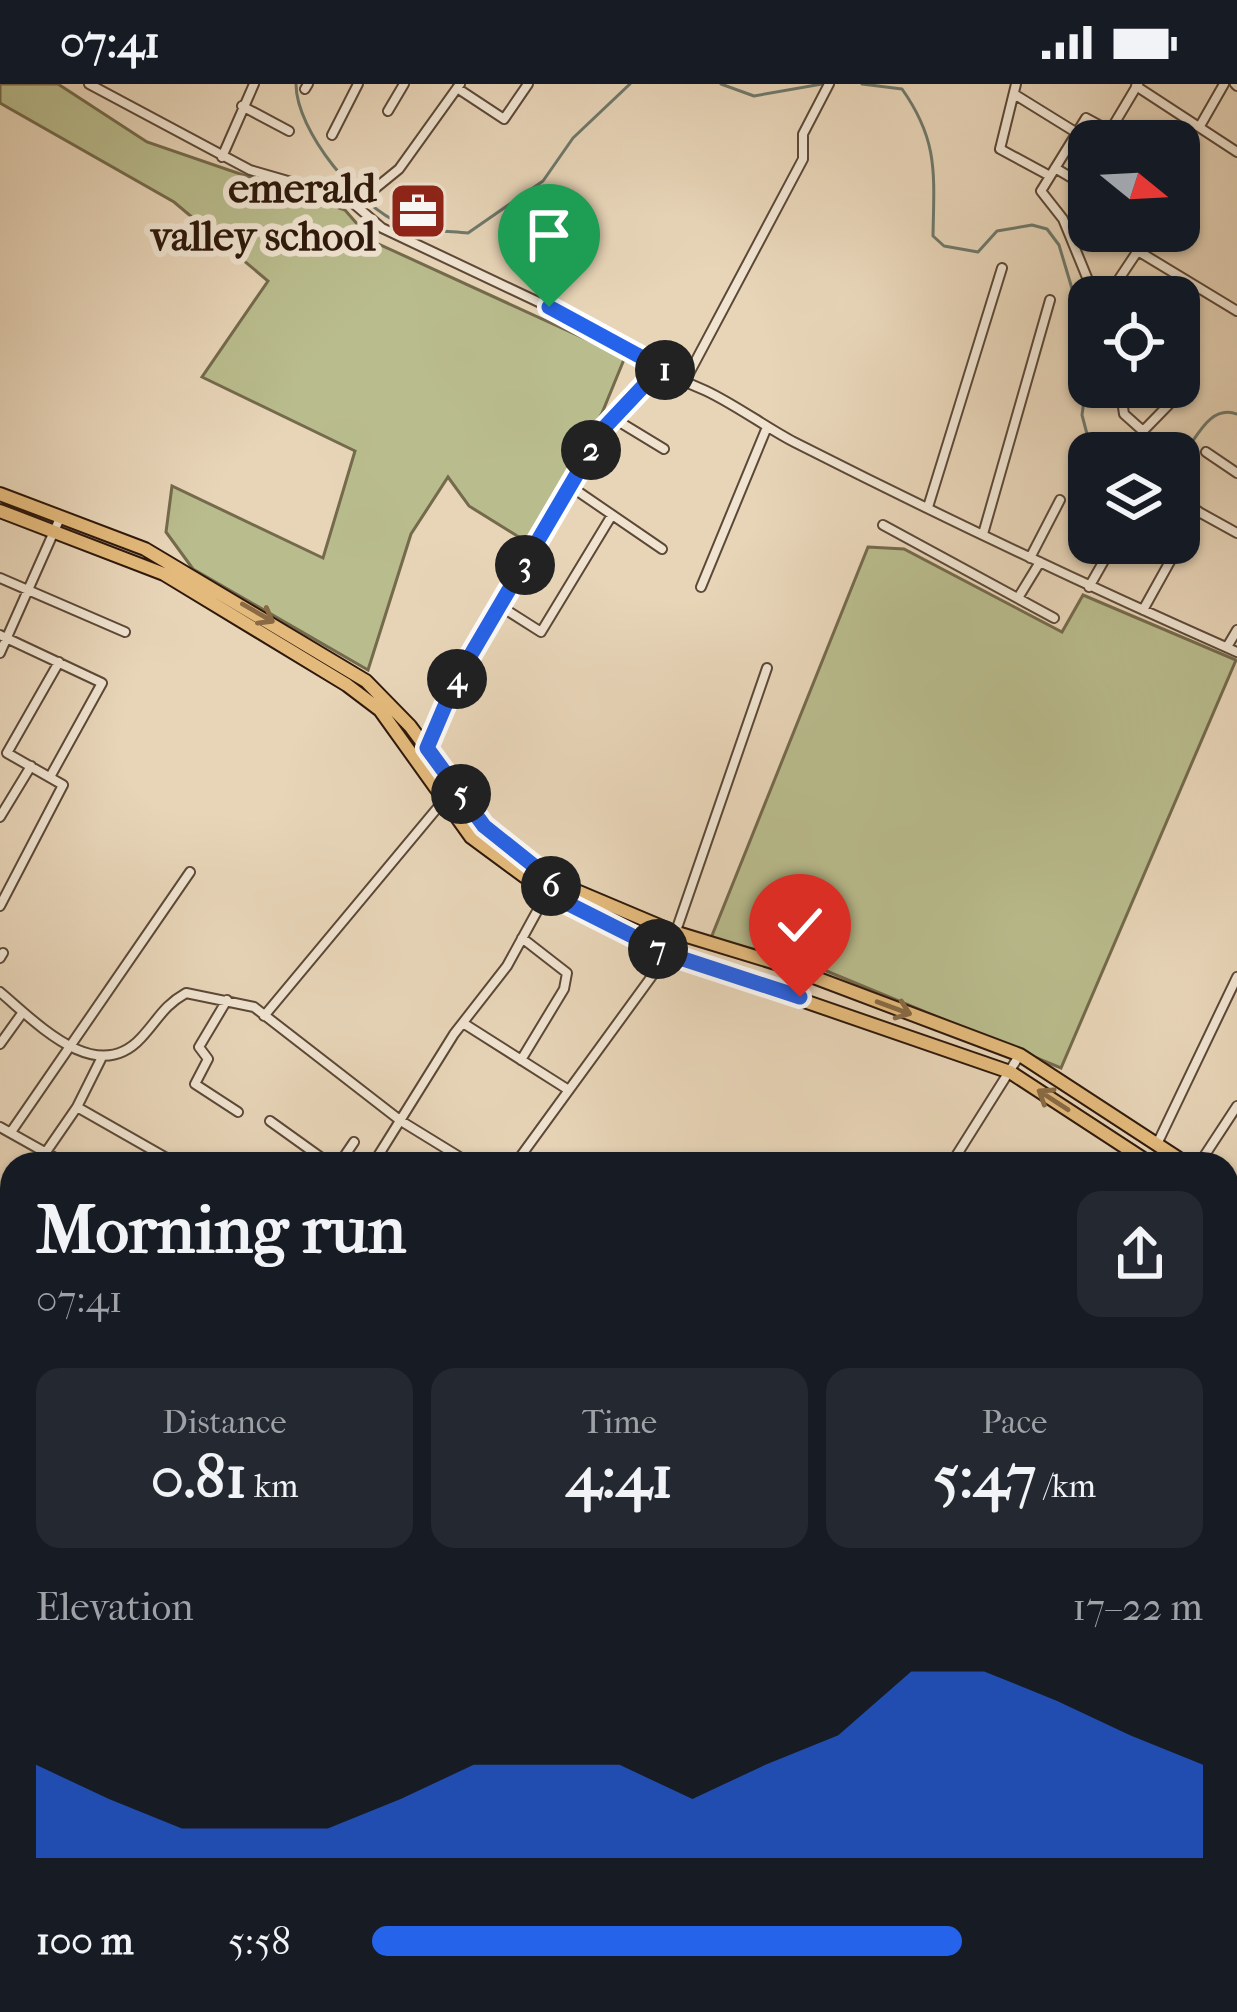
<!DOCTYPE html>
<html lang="en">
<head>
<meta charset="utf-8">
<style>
	:root { --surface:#171b24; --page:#242831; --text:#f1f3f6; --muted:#9ea1a6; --accent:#2563eb }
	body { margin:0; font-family:"IM FELL French Canon",serif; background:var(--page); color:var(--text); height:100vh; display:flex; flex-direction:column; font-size:45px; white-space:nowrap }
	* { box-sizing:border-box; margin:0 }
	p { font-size:39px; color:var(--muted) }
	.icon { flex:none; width:66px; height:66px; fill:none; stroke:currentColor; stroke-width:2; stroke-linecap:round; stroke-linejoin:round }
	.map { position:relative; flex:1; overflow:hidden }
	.side { position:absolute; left:0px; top:1068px; width:1239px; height:861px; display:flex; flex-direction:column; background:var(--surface); border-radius:36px 36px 0 0; box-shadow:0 3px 9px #0004 }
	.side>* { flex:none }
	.needle { width:78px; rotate:108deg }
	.tools { position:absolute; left:1068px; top:36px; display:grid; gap:24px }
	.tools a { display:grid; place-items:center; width:132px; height:132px; border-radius:24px; background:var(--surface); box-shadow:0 3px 9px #0004; font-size:60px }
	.pin { position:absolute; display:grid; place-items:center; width:102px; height:102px; color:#fff; margin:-123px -51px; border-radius:50% 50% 50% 0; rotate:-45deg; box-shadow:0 0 12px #0007 }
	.pin .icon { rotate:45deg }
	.km { position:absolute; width:60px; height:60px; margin:-30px; border-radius:50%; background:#222; color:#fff; font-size:33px; line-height:60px; text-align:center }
	.round { display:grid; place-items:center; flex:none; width:126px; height:126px; border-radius:24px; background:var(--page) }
	.summary { display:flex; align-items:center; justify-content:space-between; height:204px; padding:0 36px }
	h1 { font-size:66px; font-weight:700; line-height:90px }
	.stats { display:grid; grid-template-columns:repeat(3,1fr); gap:18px; height:204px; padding:12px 36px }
	.stats div { display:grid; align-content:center; border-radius:24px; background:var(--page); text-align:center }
	.stats b { font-size:60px; font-weight:700 }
	.stats small { font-size:33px; font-weight:400 }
	.stats p { font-size:33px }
	.chart { height:336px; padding:24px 36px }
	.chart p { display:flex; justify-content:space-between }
	.chart svg { width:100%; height:216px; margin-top:12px; fill:var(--accent); opacity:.7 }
	ul { padding:0 36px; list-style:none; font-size:39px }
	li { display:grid; grid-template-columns:192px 144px 1fr; align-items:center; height:90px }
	li i { height:30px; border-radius:15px; background:var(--accent) }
	.status { display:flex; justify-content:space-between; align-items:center; height:84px; padding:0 60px; background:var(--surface); direction:ltr }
	.status svg { height:33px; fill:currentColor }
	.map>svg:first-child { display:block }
	.green { fill:#b9bc8d; stroke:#746a4c; stroke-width:3 }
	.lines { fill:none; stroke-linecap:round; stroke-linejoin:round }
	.stream { stroke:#6e796b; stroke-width:3 }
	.minor-casing { stroke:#5c4837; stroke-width:12 }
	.primary-casing { stroke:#2e190c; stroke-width:16 }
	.minor { stroke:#f0e4d1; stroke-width:8 }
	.primary { stroke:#e4ba7c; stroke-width:12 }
	.oneway { stroke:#896a44 }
	.route-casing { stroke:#fff; stroke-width:24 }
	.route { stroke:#2563eb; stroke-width:15 }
	.labels { text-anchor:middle; stroke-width:12; stroke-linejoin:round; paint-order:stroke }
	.poi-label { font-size:42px; font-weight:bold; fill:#2e190c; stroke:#f0e4d1; text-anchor:end }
</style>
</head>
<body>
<div class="status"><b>07:41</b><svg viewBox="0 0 49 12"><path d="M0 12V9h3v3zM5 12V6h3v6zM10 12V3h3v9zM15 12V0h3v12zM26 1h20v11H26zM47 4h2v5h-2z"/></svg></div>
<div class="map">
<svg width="1237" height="1928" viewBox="0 0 1237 1928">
	<rect width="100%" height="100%" fill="#e8d5b8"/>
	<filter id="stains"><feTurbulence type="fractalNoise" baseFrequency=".00167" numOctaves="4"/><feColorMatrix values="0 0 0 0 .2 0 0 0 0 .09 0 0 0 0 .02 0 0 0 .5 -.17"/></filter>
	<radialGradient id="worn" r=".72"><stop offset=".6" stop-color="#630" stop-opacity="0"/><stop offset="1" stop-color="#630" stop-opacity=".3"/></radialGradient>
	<path class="green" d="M0,0h58l89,58 198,68 27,31 253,116 -23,56 -75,129 -58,-36 -21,-29 -37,57 -43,136 -175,-101 -27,-37 6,-46 151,72 32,-107 -153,-74 66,-96 -94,-79 -174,-99z
		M868,463l36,2 158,83 21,-37 153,65 -175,408 -249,-103 -101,-27z"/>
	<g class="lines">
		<path class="stream" d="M296,0c0,47 63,123 106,140 19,7 45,7 66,9l75,-52 30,-43 57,-54
			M721,0l33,12 68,-12
			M862,0l40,5c37,52 32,86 31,147l11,10 34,6 19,-21 35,-6 15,4 12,16 17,57 10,84 -4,29 10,38
			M1179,376c17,-19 29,-56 58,-46"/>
		<defs>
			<path id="minor" d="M89,0l161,86 97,28 35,30 167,79 121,66
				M1016,0l-16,65 50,27
				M1235,0l2,2
				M1136,2l101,66
				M457,4l47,31 24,-35
				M305,5l3,-5
				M1014,10l63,39
				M242,22l47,25
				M388,27l16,-27
				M1200,42l24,-42
				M332,51l26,-51
				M222,73l32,-73
				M1055,84l34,20
				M356,120l43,-35 61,-85
				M1138,167l99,60
				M1095,213l-32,-78 -22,-28 45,-73 24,13 28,-47
				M1107,213l44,-66
				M685,297l118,-222v-25l26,-50
				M1120,303l4,27 19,17
				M613,334l51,31
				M1206,368l31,21
				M1142,369l1,-22 41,-42 -5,-5
				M570,402l92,63
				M1179,417l58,32
				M928,423l74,-239
				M883,441l171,93
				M983,450l67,-234
				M1030,474l30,-58
				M0,494l125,54
				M701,503l66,-160
				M1089,503l25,-44
				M1018,514l22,-36
				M500,522l41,26 71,-117
				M1143,526l55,-99
				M0,551l102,48 -52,94
				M1227,563l10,-17
				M0,569l60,-135
				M427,662l29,-66 148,-252 49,-52c50,2 97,43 141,66 146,74 293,144 443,210
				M0,733l31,-51
				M0,822l63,-121 -56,-32 52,-91
				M0,874l3,-5
				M0,908c36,30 96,95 141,46 17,-18 22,-32 45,-45l68,14 147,114 70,43
				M227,916l-28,47 9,12 -13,25 43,28
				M264,932l180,-216
				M463,939l104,66
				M0,960l23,-32
				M521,976l43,-71 3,-16 -45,-35
				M77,1023l24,-48
				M270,1037l60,43
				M0,1043l66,37
				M11,1048l179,-260
				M1158,1058l79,-165
				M46,1068l31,-45 100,57
				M339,1080l15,-22
				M373,1080l81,-130 53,-68 40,-73
				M515,1080l153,-210 99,-286
				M951,1080l68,-108
				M1199,1080l38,-58
				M0,1110l12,7
				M0,1171l12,7
				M0,1270l12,-11
				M0,1282l12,10
				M0,1315l12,64
				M0,1431l12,-18
				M0,1440l12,8
				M0,1508l12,-12
				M0,1661l12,5
				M0,1696l12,-29
				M1227,1761l10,-15
				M0,1828l12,4
				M1227,1863l10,8
				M1227,1901l10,-13
				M273,1917l12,11
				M380,1917l14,11
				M465,1917l15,11
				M826,1917l16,11
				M1048,1917l5,11
				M1213,1919l1,-2
				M0,1921l12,-25
				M169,1928l6,-11
				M401,1928l9,-11
				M544,1928l8,-11
				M1140,1928l10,-11
				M1173,1928l9,-11"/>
			<path id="primary" d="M0,410l145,55 221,132 44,45 74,100 69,55 121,51 105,32 241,91 167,109
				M0,427l164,63 183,111 33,25 91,127 76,56 121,61 342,118 141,92
				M1227,1110l10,8
				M1227,1129l10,7"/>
		</defs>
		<use href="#minor" class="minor-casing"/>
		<use href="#primary" class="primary-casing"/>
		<use href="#minor" class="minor"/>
		<use href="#primary" class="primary"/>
	</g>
	<defs><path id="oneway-shaft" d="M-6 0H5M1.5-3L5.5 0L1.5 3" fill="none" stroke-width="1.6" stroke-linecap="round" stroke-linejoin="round" transform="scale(3)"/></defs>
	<g class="oneway">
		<use href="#oneway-shaft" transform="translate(258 529) rotate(30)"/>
		<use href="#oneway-shaft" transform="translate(894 924) rotate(20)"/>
		<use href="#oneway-shaft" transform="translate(1053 1016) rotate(-147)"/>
	</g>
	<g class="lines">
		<defs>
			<path id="route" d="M549,223l127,69h-23l-49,52 -148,252 -29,68 57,78 69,55 -6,12 121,61 132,43"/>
		</defs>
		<use href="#route" class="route-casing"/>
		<use href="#route" class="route"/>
	</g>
	<defs>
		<symbol id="office-square" viewBox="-11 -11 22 22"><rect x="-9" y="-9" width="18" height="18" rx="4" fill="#8f2418" stroke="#f0e4d1"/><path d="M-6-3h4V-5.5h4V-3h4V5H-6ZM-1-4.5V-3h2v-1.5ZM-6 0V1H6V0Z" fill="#fff"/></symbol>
	</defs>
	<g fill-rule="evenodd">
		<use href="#office-square" x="385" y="94" width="66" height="66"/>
	</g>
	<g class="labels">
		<g class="poi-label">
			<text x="376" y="118">emerald<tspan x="376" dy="48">valley school</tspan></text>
		</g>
	</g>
	<rect width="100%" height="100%" filter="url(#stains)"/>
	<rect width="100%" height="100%" fill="url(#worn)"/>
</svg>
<div class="tools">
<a><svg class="needle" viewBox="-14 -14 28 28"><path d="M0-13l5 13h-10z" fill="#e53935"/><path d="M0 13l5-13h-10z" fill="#9ea1a6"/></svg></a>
<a><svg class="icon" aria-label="locate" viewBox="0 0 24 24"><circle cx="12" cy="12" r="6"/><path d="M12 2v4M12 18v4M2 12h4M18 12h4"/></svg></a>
<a><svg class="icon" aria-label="layers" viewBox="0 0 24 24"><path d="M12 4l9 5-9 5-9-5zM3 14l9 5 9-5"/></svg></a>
</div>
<div class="pin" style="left:549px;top:223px;background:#1e9e55"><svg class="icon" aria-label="arrive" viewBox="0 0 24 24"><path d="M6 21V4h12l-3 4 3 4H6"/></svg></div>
<div class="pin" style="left:800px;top:913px;background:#d93025"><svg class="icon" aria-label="check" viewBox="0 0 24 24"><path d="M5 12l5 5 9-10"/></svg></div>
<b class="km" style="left:665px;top:286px">1</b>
<b class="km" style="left:591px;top:366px">2</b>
<b class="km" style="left:525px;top:481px">3</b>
<b class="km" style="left:457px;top:595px">4</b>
<b class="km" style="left:461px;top:710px">5</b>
<b class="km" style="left:551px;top:802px">6</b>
<b class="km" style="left:658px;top:865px">7</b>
<section class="side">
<div class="summary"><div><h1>Morning run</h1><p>07:41</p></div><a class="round"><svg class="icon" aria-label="share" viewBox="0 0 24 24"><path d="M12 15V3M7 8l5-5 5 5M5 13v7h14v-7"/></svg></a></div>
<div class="stats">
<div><p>Distance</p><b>0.81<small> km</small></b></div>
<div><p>Time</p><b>4:41</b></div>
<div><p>Pace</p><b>5:47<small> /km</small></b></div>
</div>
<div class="chart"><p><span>Elevation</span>17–22 m</p>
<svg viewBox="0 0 160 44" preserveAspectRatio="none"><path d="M0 44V25L10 32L20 38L30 38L40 38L50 32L60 25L70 25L80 25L90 32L100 25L110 19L120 6L130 6L140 12L150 19L160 25V44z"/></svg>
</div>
<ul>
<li><b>100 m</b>5:58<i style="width:71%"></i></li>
</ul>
</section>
</div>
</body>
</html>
